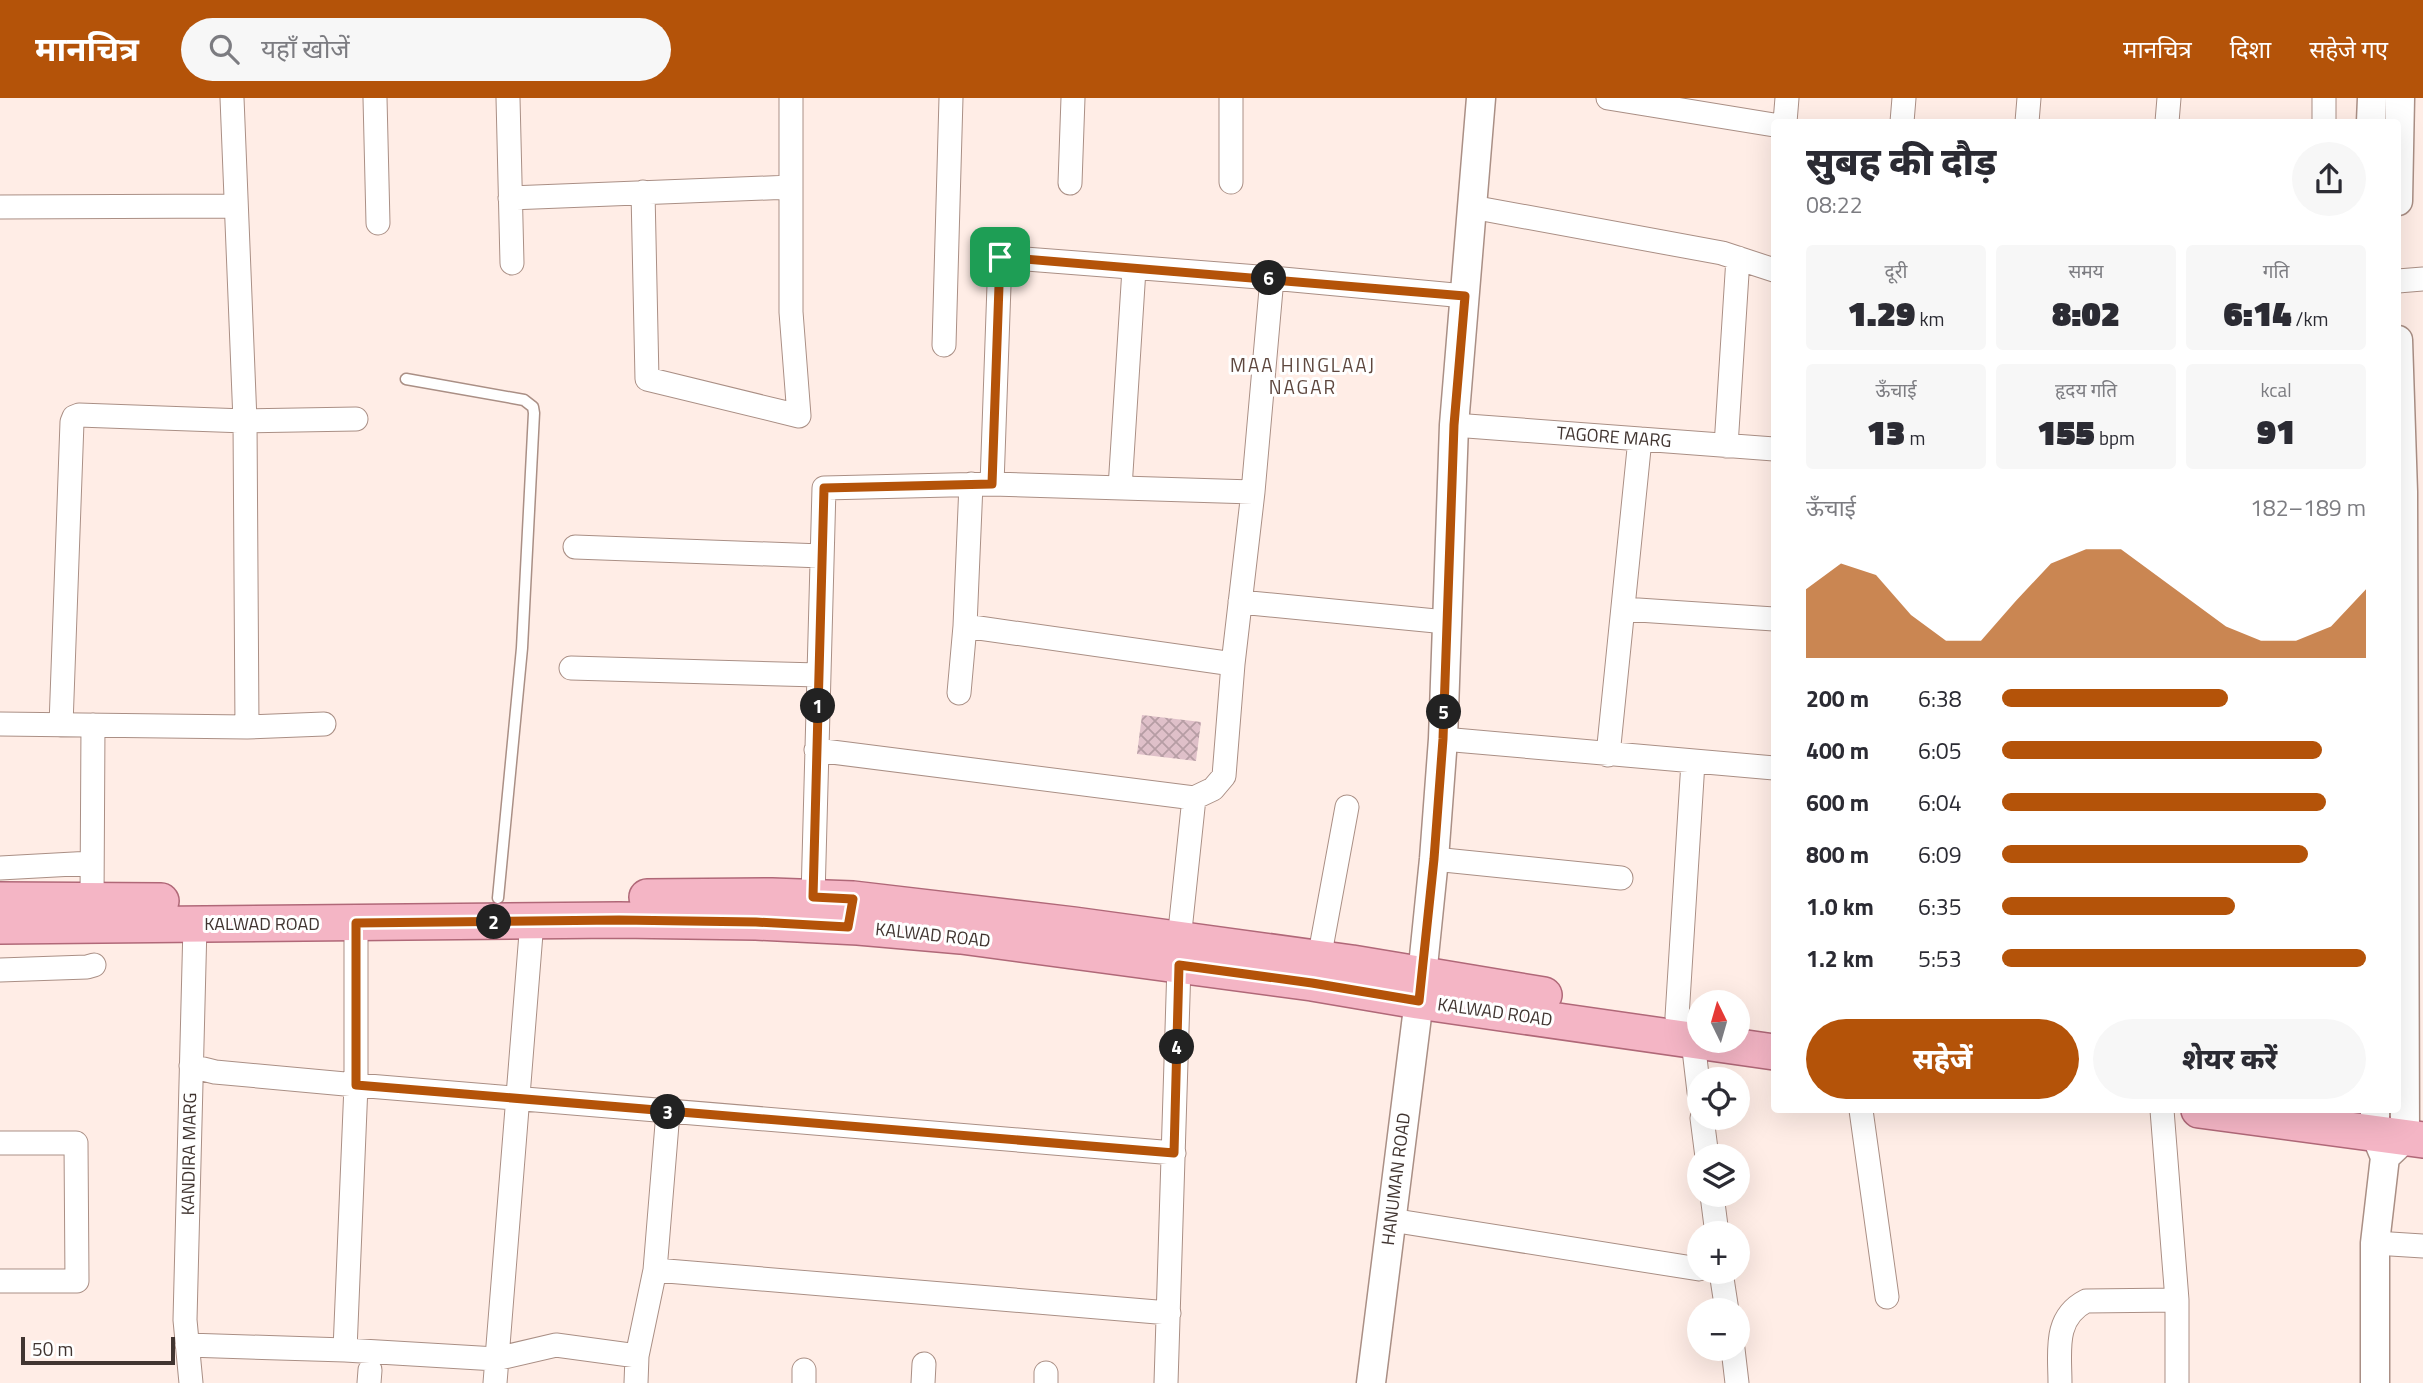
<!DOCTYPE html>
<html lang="hi">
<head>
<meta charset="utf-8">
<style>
	:root { --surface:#fff; --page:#f7f7f7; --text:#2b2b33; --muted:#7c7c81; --accent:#b45309 }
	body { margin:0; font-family:"Titillium Web","Noto Sans Devanagari",sans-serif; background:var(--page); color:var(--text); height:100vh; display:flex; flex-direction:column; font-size:26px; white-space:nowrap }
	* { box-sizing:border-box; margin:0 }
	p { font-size:23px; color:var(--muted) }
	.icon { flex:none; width:38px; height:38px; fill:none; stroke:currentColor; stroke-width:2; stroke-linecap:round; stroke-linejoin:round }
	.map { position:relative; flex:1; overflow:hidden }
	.sheet { position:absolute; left:1771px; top:21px; width:630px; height:994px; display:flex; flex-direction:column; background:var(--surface); border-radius:7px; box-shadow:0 7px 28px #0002 }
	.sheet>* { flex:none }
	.needle { width:46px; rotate:355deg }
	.fabs { position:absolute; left:1687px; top:892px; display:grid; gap:14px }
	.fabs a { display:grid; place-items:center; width:63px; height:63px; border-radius:50%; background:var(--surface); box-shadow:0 7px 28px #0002; font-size:35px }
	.scale { position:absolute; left:21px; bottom:18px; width:154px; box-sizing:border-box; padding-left:7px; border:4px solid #413531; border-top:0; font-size:19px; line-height:24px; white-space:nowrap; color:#413531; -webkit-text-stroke:5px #fff; paint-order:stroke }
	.pin { position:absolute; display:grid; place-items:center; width:60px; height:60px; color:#fff; margin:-30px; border-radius:14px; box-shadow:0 4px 10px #0006 }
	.km { position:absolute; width:35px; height:35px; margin:-18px; border-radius:50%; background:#222; color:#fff; font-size:19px; line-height:35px; text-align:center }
	.round { display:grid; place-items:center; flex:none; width:74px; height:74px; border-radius:37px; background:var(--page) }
	.overview { display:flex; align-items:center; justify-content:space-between; height:119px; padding:0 35px }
	h1 { font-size:38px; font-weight:800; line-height:52px }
	.figures { display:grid; grid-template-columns:repeat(3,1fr); gap:10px; height:119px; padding:7px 35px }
	.figures div { display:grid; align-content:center; border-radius:7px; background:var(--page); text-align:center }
	.figures b { font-size:35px; font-weight:800 }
	.figures small { font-size:19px; font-weight:400 }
	.figures p { font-size:19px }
	.chart { height:196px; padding:14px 35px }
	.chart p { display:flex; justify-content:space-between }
	.chart svg { width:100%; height:126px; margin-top:7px; fill:var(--accent); opacity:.7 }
	.button { display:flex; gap:14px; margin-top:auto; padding:14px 35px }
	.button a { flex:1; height:80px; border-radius:42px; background:var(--accent); color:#fff; font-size:28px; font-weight:800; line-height:80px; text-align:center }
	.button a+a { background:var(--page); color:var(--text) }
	ul { padding:0 35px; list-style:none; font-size:23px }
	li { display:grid; grid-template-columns:112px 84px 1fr; align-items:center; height:52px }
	li i { height:18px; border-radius:9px; background:var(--accent) }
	header { display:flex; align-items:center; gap:42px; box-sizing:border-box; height:98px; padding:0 35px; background:var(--accent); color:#fff }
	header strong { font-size:33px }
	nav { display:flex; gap:38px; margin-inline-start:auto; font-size:24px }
	.search { width:490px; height:63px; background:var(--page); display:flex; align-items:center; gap:18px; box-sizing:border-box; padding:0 24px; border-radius:38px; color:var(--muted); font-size:26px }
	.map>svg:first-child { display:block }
	.building { fill:url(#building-cross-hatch) }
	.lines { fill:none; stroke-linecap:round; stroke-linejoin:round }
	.service-casing { stroke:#aa8f85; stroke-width:13 }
	.minor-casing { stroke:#aa8f85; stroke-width:25 }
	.tertiary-casing { stroke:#aa8f85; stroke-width:31 }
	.primary-casing { stroke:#b06878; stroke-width:38 }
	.service { stroke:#fff; stroke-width:10 }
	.minor { stroke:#fff; stroke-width:23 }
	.tertiary { stroke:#fff; stroke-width:28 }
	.primary { stroke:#f4b5c5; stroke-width:35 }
	.route-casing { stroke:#fff; stroke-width:14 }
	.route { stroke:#b45309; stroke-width:9 }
	.labels { text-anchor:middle; stroke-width:6; stroke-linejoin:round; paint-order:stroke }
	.street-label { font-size:18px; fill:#413531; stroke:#fff }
	.neighbourhood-label { font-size:19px; letter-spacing:2px; fill:#5e473e; stroke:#fff }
</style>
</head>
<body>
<header>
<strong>मानचित्र</strong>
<div class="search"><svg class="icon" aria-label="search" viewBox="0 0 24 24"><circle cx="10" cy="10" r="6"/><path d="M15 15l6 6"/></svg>यहाँ खोजें</div>
<nav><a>मानचित्र</a><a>दिशा</a><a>सहेजे गए</a></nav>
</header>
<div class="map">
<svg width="2423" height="1285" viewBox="0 0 2423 1285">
	<defs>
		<pattern id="building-cross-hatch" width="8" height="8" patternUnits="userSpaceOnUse" patternTransform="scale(1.75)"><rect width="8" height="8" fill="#dfc0c9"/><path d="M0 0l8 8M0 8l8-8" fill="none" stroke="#b69da4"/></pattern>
	</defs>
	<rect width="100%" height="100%" fill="#ffede6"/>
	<path class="building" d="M1142,617l59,7 -5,39 -59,-7z"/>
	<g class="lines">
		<defs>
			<path id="service" d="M406,281l118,21 9,7 1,6 -12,235 -24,250"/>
			<path id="minor" d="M232,0l13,323 2,306
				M375,0l3,125
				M508,0l4,165
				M1231,0v84
				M1608,0l166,27
				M1785,24l2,-24
				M1902,24l2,-24
				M2027,24l2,-24
				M2167,24l2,-24
				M2324,24v-24
				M1070,85l3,-85
				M643,94l4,187 152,37 -8,-104v-214
				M510,100l281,-11
				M0,109l235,-1
				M1472,109l250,46 52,17
				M2398,183l25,-2
				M944,247l7,-247
				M1454,327l320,24
				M1726,348l12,-188
				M992,386l8,-227 272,21
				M1120,390l14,-219
				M575,449l247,9
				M1240,504l206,20
				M1623,511l151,10
				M965,528l268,38
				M571,570l247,7
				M959,595l6,-67 6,-142
				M0,626l247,3 77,-3
				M61,627l11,-303 2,-5 5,-2 166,6 111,-2
				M1443,641l331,29
				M816,652l378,48 19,-9 11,-13 9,-112 20,-172 19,-214 193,18
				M1608,657l32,-316
				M1434,761l187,19
				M0,770l92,-5
				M813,799l11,-409 168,-4 261,8
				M92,803l1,-176
				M1179,842l15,-142
				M1319,861l28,-152
				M0,872l87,-3 7,-2
				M1677,919l16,-255
				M1693,943l6,51
				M191,968l24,6 141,13 818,68
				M1861,1012l26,187
				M2162,1012l15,190v83
				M1702,1020l5,39
				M0,1045h76l1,138h-77
				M1712,1097l5,39
				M1391,1122l308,49
				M2375,1145l48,3
				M655,1172l514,43
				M1721,1174l6,39
				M187,1247l158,5 151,9 60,-14 81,11
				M1733,1251l4,34
				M345,1252l11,-265v-162
				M191,1285l-6,-63 10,-395
				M369,1285l1,-13
				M495,1285l37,-462
				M636,1285l1,-27 18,-86 13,-158
				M804,1285v-13
				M923,1285l1,-19
				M1046,1285v-10
				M1166,1285l13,-418
				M2060,1285c0,-31 -7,-65 26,-82l91,-1"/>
			<path id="tertiary" d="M2371,24l1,-24
				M2398,103l2,-103
				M2375,1012v23l10,24 -10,86v140
				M2385,1059l20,-19 -2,-646 -5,-152
				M1371,1285l51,-407 12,-117 9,-120 11,-314 27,-327"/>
			<path id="primary" d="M647,799l125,-1 81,3 221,26 278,38 192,32
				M0,802l161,1
				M0,828l619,-6 137,2 102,5 103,9 351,47 106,18 356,51
				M2199,1012l224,30"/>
		</defs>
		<use href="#service" class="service-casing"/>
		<use href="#minor" class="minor-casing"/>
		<use href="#tertiary" class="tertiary-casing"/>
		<use href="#primary" class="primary-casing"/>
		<use href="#service" class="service"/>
		<use href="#minor" class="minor"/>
		<use href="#tertiary" class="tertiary"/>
		<use href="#primary" class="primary"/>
	</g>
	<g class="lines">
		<defs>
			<path id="route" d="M1000,159l465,39 -11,129 -11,314 -9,120 -15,142 -107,-18 -133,-18 -5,188 -818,-68v-162l263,-3 137,2 92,5 5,-28 -40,-2 11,-409 168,-4z"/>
		</defs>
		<use href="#route" class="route-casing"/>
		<use href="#route" class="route"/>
	</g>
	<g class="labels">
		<g class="street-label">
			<text transform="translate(1614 339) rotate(4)" y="6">TAGORE MARG</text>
			<text x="262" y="832">KALWAD ROAD</text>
			<text transform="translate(933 837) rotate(6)" y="6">KALWAD ROAD</text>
			<text transform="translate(1495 914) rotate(8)" y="6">KALWAD ROAD</text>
			<text transform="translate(189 1056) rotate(-89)" y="6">KANDIRA MARG</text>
			<text transform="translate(1396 1081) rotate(-83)" y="6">HANUMAN ROAD</text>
		</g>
		<g class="neighbourhood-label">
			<text x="1303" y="274">MAA HINGLAAJ<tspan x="1303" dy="22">NAGAR</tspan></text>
		</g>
	</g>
</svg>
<div class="fabs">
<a><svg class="needle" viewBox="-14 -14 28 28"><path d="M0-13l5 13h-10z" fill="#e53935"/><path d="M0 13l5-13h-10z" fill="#7c7c81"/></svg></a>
<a><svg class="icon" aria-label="locate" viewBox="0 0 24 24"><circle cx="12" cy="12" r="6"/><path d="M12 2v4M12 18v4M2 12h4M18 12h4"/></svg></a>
<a><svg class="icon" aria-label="layers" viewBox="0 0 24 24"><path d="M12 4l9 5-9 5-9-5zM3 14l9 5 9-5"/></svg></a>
<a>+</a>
<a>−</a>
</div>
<div class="scale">50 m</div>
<div class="pin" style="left:1000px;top:159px;background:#1e9e55"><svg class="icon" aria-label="arrive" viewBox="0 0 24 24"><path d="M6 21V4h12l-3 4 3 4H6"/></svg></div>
<b class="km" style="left:818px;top:608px">1</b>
<b class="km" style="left:494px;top:824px">2</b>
<b class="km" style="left:668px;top:1014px">3</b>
<b class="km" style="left:1177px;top:949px">4</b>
<b class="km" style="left:1444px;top:614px">5</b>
<b class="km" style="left:1269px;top:180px">6</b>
<section class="sheet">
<div class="overview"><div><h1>सुबह की दौड़</h1><p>08:22</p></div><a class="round"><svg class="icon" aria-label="share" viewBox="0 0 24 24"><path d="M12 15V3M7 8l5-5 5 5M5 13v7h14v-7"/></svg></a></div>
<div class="figures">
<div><p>दूरी</p><b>1.29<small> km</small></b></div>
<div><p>समय</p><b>8:02</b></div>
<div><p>गति</p><b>6:14<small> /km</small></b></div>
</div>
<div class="figures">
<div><p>ऊँचाई</p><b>13<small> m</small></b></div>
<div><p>हृदय गति</p><b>155<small> bpm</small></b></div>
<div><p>kcal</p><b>91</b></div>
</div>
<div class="chart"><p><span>ऊँचाई</span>182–189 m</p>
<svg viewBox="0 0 160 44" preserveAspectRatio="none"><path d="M0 44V20L10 11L20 15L30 29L40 38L50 38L60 24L70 11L80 6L90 6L100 15L110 24L120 33L130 38L140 38L150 33L160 20V44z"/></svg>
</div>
<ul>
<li><b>200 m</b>6:38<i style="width:62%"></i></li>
<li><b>400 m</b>6:05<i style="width:88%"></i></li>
<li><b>600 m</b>6:04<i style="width:89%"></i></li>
<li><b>800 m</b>6:09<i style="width:84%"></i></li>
<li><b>1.0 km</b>6:35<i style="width:64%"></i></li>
<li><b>1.2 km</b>5:53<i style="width:100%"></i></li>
</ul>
<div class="button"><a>सहेजें</a><a>शेयर करें</a></div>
</section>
</div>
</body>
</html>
